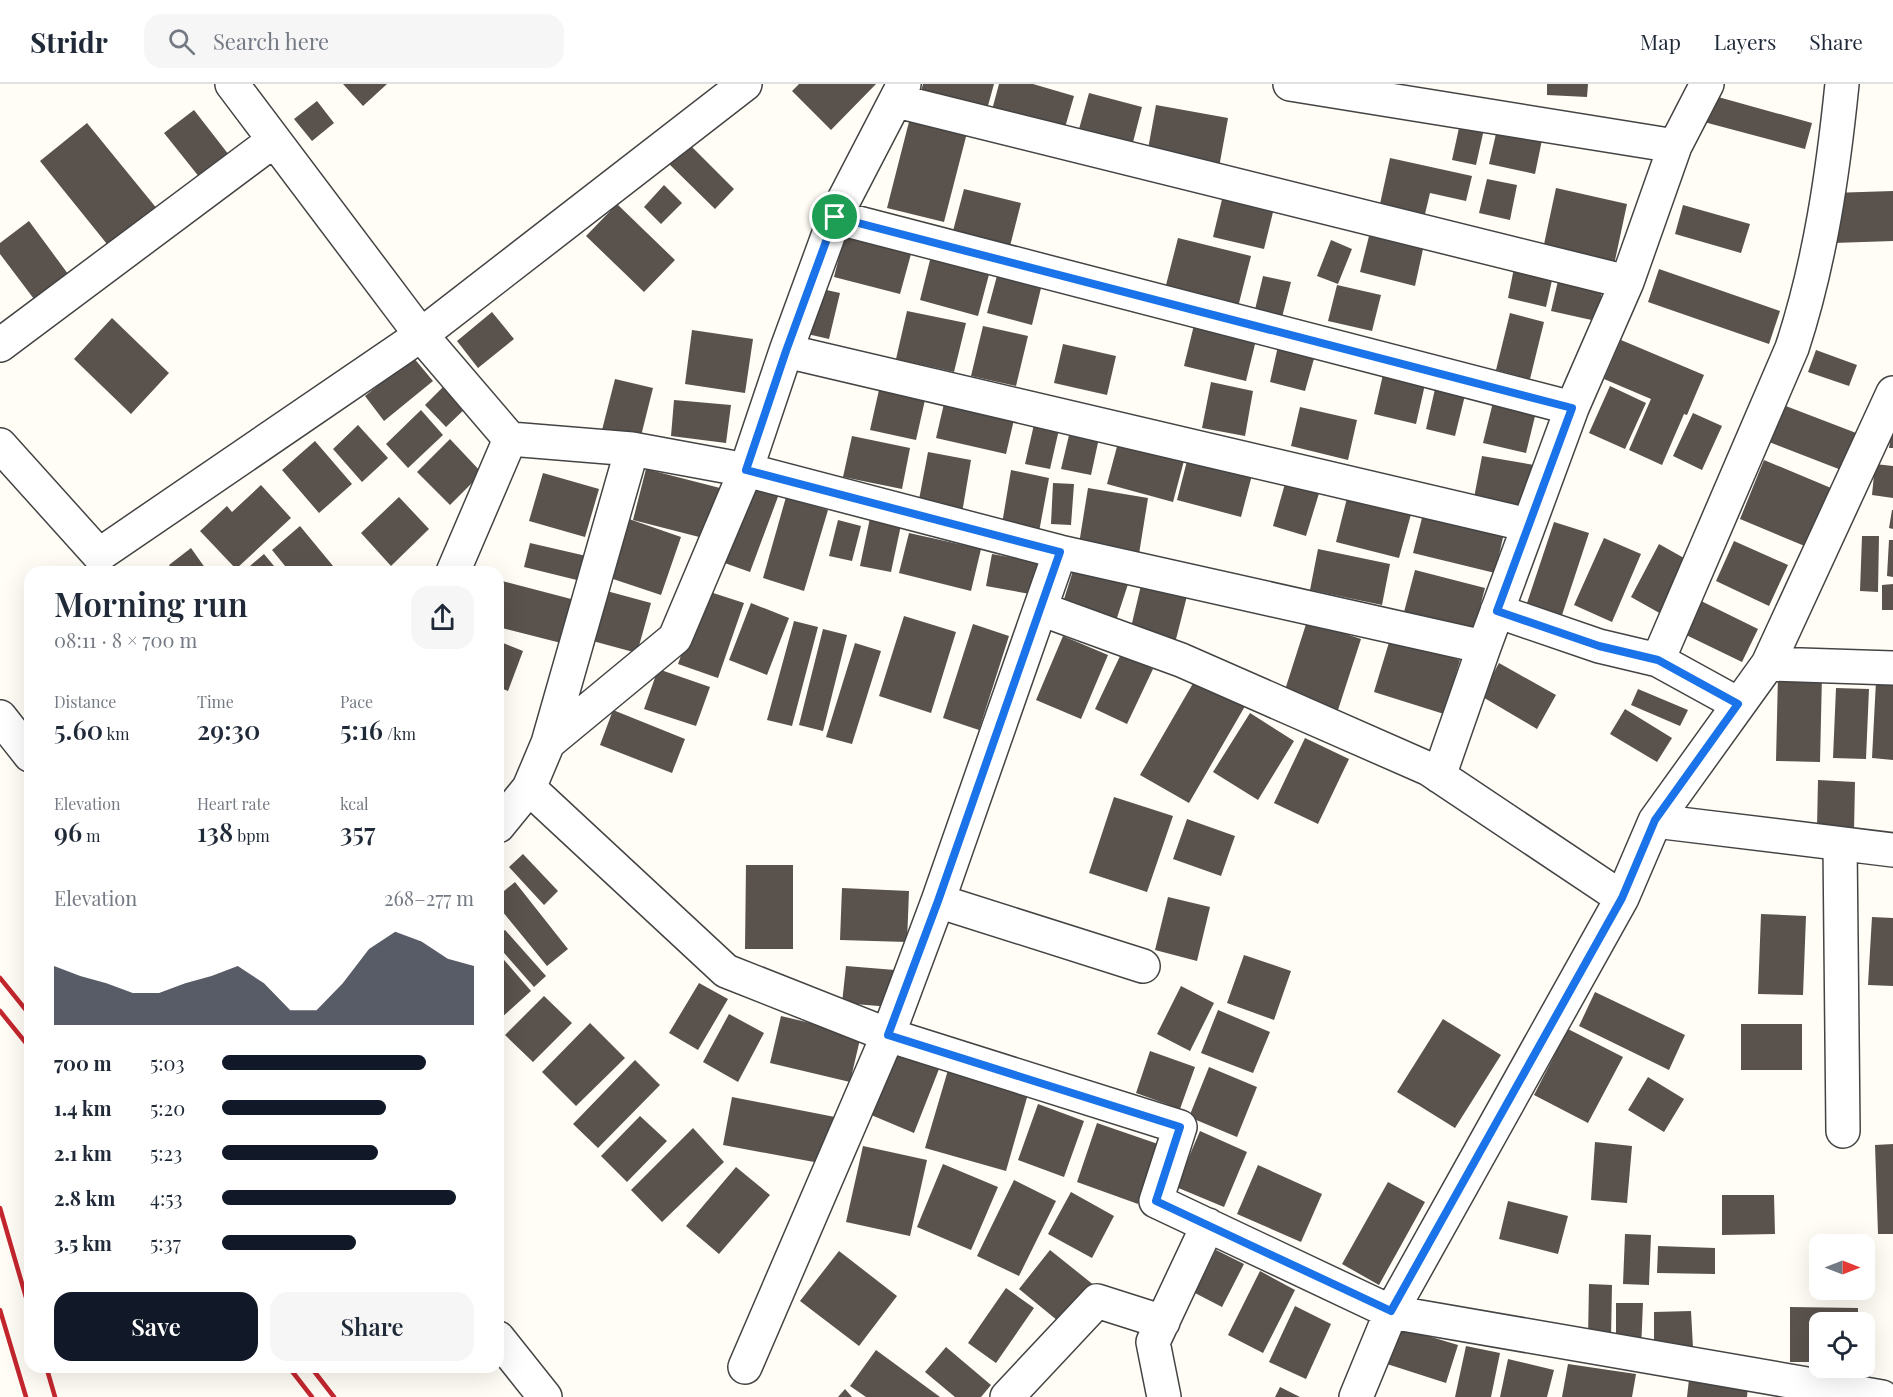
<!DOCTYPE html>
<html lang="en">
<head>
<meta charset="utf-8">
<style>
	:root { --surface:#fff; --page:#f6f6f7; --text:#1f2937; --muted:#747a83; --line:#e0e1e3; --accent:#111827 }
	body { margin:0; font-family:"Playfair Display",serif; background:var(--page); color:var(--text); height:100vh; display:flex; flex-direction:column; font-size:22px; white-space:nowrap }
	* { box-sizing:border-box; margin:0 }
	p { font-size:20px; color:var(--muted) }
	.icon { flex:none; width:33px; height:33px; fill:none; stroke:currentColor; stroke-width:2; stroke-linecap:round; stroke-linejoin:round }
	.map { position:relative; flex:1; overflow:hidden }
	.drawer { position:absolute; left:24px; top:482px; width:480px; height:807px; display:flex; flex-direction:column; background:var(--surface); border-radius:18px; box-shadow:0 6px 24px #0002 }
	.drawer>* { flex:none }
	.needle { width:39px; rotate:90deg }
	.tools { position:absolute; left:1809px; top:1150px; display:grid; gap:12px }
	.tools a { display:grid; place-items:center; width:66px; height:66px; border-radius:12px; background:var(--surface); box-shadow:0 6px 24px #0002; font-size:30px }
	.pin { position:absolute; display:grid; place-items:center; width:51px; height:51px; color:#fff; margin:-26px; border:3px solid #fff; border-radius:50%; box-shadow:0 2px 6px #0007 }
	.round { display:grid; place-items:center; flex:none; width:63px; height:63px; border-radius:18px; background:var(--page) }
	.headline { display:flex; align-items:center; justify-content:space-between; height:102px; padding:0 30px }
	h1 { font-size:33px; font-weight:600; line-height:45px }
	.stats { display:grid; grid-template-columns:repeat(3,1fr); gap:9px; height:102px; padding:6px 30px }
	.stats div { display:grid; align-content:center }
	.stats b { font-size:26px; font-weight:600 }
	.stats small { font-size:16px; font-weight:400 }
	.stats p { font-size:16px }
	.chart { height:168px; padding:12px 30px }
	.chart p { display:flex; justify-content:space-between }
	.chart svg { width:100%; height:108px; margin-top:6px; fill:var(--accent); opacity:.7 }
	.primary-button { display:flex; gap:12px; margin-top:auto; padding:12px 30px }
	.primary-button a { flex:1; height:69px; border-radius:18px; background:var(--accent); color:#fff; font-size:24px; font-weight:600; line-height:69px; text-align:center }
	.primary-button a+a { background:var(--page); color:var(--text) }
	ul { padding:0 30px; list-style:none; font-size:20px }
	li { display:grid; grid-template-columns:96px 72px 1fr; align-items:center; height:45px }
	li i { height:15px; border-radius:8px; background:var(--accent) }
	header { display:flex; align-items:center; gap:36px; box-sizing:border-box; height:84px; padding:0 30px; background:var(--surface); border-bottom:2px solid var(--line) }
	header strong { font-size:28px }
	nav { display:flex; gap:33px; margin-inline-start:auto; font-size:21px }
	.search { width:420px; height:54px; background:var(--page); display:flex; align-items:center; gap:15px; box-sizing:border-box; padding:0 21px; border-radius:18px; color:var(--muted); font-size:22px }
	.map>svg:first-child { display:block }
	.building { fill:#5a524d }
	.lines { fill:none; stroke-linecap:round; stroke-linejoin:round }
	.minor-casing { stroke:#444; stroke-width:36 }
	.minor { stroke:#fff; stroke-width:33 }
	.rail { stroke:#c4262e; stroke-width:4.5 }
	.route-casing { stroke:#fff; stroke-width:12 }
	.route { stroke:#1a73e8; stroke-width:8 }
</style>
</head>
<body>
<header>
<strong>Stridr</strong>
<div class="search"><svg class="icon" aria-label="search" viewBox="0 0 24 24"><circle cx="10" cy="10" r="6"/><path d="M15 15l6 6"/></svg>Search here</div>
<nav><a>Map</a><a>Layers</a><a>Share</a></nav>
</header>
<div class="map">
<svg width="1893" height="1313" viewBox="0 0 1893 1313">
	<rect width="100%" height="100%" fill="#fffdf5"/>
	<path class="building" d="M343,0h44l-24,22z
		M799,0h77l-45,46 -39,-39z
		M923,0h71l-10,36 -66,-19z
		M999,0h34l41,12 -10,35 -72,-21z
		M1547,0h41l-1,13 -40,-2z
		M1089,9l53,14 -12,47 -54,-14z
		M1711,11l101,28 -7,26 -101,-27z
		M317,17l17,22 -22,18 -18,-22z
		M1156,21l72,13 -10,55 -72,-13z
		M194,26l35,45 -29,23 -36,-45z
		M912,26l57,15 -25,97 -57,-14z
		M1462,30l24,6 -10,45 -24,-5z
		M87,39l71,87 -47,39 -71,-88z
		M1498,41l45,10 -8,39 -46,-10z
		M685,56l49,49 -19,20 -50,-49z
		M1390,74l82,18 -6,25 -36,-8 -5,21 -45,-10z
		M1487,95l30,6 -7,35 -31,-7z
		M664,101l18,18 -21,21 -17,-17z
		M1556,104l71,16 -13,61 -71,-16z
		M964,105l57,14 -11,43 -57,-15z
		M1893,107v50l-60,2 -2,-50z
		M1223,111l51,13 -10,41 -51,-12z
		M617,120l58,56 -31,32 -58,-56z
		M1683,121l67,19 -9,29 -66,-19z
		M29,137l42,57 -34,25 -37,-49v-11z
		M1369,152l54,13 -8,37 -55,-14z
		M844,153l67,17 -11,40 -66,-17z
		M1178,154l73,18 -14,55 -73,-18z
		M1331,156l21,9 -14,35 -21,-8z
		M932,168l59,15 -13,49 -58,-16z
		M1516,174l39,9 -9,40 -38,-9z
		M1659,185l121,42 -11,33 -121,-42z
		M998,188l44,12 -10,41 -45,-12z
		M1560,188l44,10 -8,39 -45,-10z
		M1263,192l28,6 -11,43 -27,-7z
		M1337,201l44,10 -9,36 -44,-10z
		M813,203l27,6 -11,46 -26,-6z
		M907,227l59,12 -12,49 -58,-13z
		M492,228l22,27 -36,29 -21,-27z
		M1510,229l34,9 -14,57 -34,-9z
		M112,234l57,55 -38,41 -57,-55z
		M1194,241l62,15 -10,41 -62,-15z
		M983,242l45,10 -12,50 -45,-10z
		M692,246l61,9 -8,54 -60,-9z
		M1621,256l83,35 -17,40 -3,-1 -22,51 -33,-15 22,-51 -47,-20z
		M1063,260l53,12 -9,39 -53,-12z
		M1278,262l37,9 -10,36 -35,-9z
		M1816,266l41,15 -8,21 -41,-14z
		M413,273l20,24 -49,40 -19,-25z
		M1384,286l42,10 -10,44 -42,-10z
		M615,295l38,9 -13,52 -38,-10z
		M450,296l21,23 -25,24 -21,-22z
		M1437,296l30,7 -12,49 -29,-7z
		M881,297l46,10 -11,49 -46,-10z
		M1211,298l42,9 -8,45 -43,-8z
		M1610,302l36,17 -21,46 -36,-16z
		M946,311l70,16 -10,43 -70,-16z
		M1494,314l43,10 -11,45 -43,-10z
		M674,316l57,5 -5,38 -55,-7z
		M1778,319l86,33 -15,37 -85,-33z
		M1300,323l57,13 -9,40 -57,-14z
		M421,326l22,25 -35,33 -22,-24z
		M1693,329l29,13 -20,44 -29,-14z
		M1035,336l25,5 -10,44 -25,-5z
		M358,341l30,33 -26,24 -29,-33z
		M1892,346h1v18h-4z
		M1070,347l29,7 -8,37 -30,-6z
		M852,352l58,12 -8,41 -59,-12z
		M450,355l32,34 -32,32 -33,-33z
		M1119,355l66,18 -12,45 -66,-18z
		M315,357l37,43 -33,29 -37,-43z
		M928,368l43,8 -9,53 -44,-8z
		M1482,372l52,9 -7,43 -53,-10z
		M1188,373l64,18 -11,42 -64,-17z
		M1764,376l67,28 -24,59 -67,-28z
		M1875,380l18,2v32l-21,-3z
		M646,385l74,19 -13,51 -74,-19z
		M1011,386l38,8 -10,54 -37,-8z
		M543,389l56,16 -14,48 -56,-16z
		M1286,396l34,10 -14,46 -33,-10z
		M748,399l31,11 -29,78 -31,-11z
		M1053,399l21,1 -3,41 -20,-1z
		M261,401l30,33 -55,51 -36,-38 27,-25 5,6z
		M1088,404l60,10 -9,56 -60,-10z
		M1349,406l64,17 -14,51 -63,-16z
		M399,413l30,32 -38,37 -30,-33z
		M786,413l42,13 -24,81 -41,-13z
		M1892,426h1v19l-4,-1z
		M1423,430l81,19 -9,40 -82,-20z
		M870,434l31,7 -10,47 -31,-6z
		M629,435l52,18 -20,58 -51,-17z
		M838,436l23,6 -9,35 -23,-5z
		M1554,438l35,11 -27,82 -35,-12z
		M300,442l38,46h-48l-18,-22z
		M909,449l72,16 -10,42 -72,-18z
		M1862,452h17l-1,56 -18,-1z
		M1604,454l37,16 -29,68 -38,-17z
		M1889,456h4v37l-6,-1z
		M1734,457l54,24 -19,41 -53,-25z
		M530,459l65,15 -6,25 -65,-16z
		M1659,460l32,18 -28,53 -32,-18z
		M191,464l17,24h-34l-5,-7z
		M1318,465l72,15 -8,41 -72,-15z
		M264,470l15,18h-36z
		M992,470l54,10 -5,32 -55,-10z
		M1076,477l54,17 -17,52 -53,-18z
		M1415,486l70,18 -11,42 -70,-18z
		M498,496l77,20 -10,44 -67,-17z
		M1142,497l46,11 -15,59 -45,-11z
		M1893,500v26h-11v-25z
		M603,506l48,13 -14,50 -48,-13z
		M704,506l40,13 -26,75 -40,-14z
		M1695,514l63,31 -16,33 -62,-30z
		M751,519l38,15 -22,57 -38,-15z
		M904,532l52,16 -25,81 -52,-17z
		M794,537l24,6 -26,99 -25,-6z
		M1307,537l54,18 -23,71 -54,-17z
		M973,540l36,12 -30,94 -36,-12z
		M823,545l24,6 -24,96 -24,-6z
		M1063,552l45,19 -27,64 -45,-19z
		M1390,555l70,21 -16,54 -70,-22z
		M498,557l25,10 -15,40 -10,-4z
		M855,559l26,8 -29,93 -26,-7z
		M1121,570l32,15 -26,55 -32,-15z
		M1499,579l57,32 -19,34 -56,-33z
		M658,585l52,18 -14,39 -52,-17z
		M1199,589l49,28 -59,102 -49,-28z
		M1778,590l44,1 -2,87 -44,-1z
		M1876,597l17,1v78l-21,-2z
		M1836,604l33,1 -3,70 -33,-1z
		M1638,605l50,21 -8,16 -49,-21z
		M498,622l6,3 -6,14z
		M1625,625l47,29 -15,24 -47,-28z
		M613,626l72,29 -13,34 -72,-28z
		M1250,629l44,28 -36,59 -45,-28z
		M1305,654l44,21 -31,65 -44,-21z
		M1818,696l37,2 -1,49 -37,-2z
		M1114,713l59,19 -26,76 -58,-19z
		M1187,735l48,17 -14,40 -48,-17z
		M523,770l35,37 -14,14 -35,-38z
		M746,781h47v84h-48z
		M515,798l53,67 -21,17 -49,-60v-10z
		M842,804l67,3 -2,51 -67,-2z
		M1168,813l42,10 -13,54 -42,-11z
		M1761,830l45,2 -3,79 -45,-1z
		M1872,833l21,1v68l-25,-1z
		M505,846l41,46 -12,11 -36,-41v-11z
		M498,869l33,38 -30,27 -3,-3z
		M1244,871l47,16 -17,49 -47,-17z
		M846,882l49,4 -4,37 -49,-4z
		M699,899l29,16 -30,51 -29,-17z
		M1181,902l33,17 -24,48 -33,-17z
		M1595,908l90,43 -16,35 -90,-44z
		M544,912l28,27 -39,39 -28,-27z
		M1218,926l52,22 -17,41 -52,-20z
		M729,930l35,19 -26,49 -35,-20z
		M781,932l80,19 -11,47 -80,-19z
		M1443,935l58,36 -46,73 -58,-36z
		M590,939l35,35 -49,48 -34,-34z
		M1741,940h61v46h-61z
		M1568,945l55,28 -35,66 -54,-28z
		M889,965l50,20 -25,64 -50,-21z
		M1150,967l45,16 -15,42 -44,-16z
		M635,976l25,25 -62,63 -25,-24z
		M1209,983l48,20 -20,50 -48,-20z
		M948,986l80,24 -22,77 -81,-23z
		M1648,993l36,22 -20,33 -36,-22z
		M732,1013l103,20 -10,47 -102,-19z
		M1038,1020l46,17 -20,56 -46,-17z
		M640,1032l27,25 -40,41 -26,-26z
		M1097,1039l61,21 -20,60 -61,-22z
		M693,1044l31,34 -62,60 -31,-32z
		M1200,1047l47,21 -23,55 -48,-20z
		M1595,1058l37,4 -5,57 -36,-3z
		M1893,1060v90h-15l-3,-89z
		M863,1062l64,14 -17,76 -64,-14z
		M943,1080l55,23 -27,63 -54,-23z
		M1258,1081l64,29 -21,48 -64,-28z
		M736,1083l34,28 -51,59 -33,-28z
		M1014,1096l42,21 -37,75 -42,-20z
		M1388,1098l37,20 -46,83 -37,-21z
		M1071,1108l43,24 -22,42 -44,-24z
		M1722,1111h52l1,39 -53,1z
		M1508,1117l60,15 -10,38 -59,-15z
		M1625,1150l26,1 -2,50 -26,-1z
		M1658,1162l57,2v26l-58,-1z
		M1050,1166l45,36 -32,39 -44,-36z
		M1216,1166l28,14 -22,43 -27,-14z
		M839,1167l58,45 -38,50 -59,-45z
		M1260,1187l35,19 -32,63 -35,-18z
		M1589,1200l23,1 -1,54h-23z
		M1006,1204l28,20 -38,55 -28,-20z
		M1616,1219h27l-2,47 -25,-1z
		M1295,1222l36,18 -25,55 -37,-17z
		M1790,1223l68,1v15h-38v39h-30z
		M1691,1227l2,37h-39v-36z
		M1398,1243l60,18 -12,38 -59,-19z
		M1466,1262l34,7 -9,44h-36z
		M946,1263l45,38 -10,12h-26l-30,-25z
		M876,1266l64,47h-74l-16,-11z
		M1508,1275l46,11 -7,27h-47z
		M1568,1280l68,10 -4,23h-70z
		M1689,1295l59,7 -1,11h-60z
		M1280,1303l20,10h-25z
		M845,1305l7,8h-14z"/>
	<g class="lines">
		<defs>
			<path id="minor" d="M232,0l189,251 89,104 122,10 114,21 314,82 424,95 88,-239 55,-126 48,-136 32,-62
				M1290,0l385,62
				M897,17l730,181
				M835,133l737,191
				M0,261l273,-204
				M786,267l742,174
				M0,361l99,110 322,-220 324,-251
				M453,488l57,-133
				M1041,525l140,51 248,109 193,129
				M1497,527l102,35 59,14 80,44
				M1658,576l134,-312c28,-85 41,-175 50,-264
				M1768,580l125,4
				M0,633l30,38
				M548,659l127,-105 71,-168 40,-119 49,-134 69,-133
				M1439,692l45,-129
				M529,704l197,183 162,64 292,92 -24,74 235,111 491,85
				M1655,737l238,29
				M498,742l31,-38 19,-45 84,-294
				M1840,760l3,287
				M938,817l205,65
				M498,1254l47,59
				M745,1283l143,-332 50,-134 122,-349
				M1007,1313l90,-96 66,21
				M1164,1313l-11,-55 55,-117
				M1356,1313l35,-85 231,-414 33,-77 113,-157 125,-271"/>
		</defs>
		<use href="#minor" class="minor-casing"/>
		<use href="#minor" class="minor"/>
		<path class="rail" d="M0,894l30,37
			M0,927l30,37
			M0,1124l30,103
			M0,1226l26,87
			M46,1282l9,31
			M288,1282l24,31
			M310,1282l24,31"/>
	</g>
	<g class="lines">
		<defs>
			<path id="route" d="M835,133l737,191 -75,203 102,35 59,14 80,44 -83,116 -33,78 -231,413 -235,-110 24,-74 -292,-92 50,-134 122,-349 -314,-82 40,-119z"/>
		</defs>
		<use href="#route" class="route-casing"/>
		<use href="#route" class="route"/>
	</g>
</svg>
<div class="tools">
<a><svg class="needle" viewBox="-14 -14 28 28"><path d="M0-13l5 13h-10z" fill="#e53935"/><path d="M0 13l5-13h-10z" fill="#747a83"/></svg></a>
<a><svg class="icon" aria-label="locate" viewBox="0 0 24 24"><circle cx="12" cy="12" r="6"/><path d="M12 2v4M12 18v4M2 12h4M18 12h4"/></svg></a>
</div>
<div class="pin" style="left:835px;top:133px;background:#1e9e55"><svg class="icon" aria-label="arrive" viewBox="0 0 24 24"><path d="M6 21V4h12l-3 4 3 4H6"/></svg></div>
<section class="drawer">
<div class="headline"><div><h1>Morning run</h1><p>08:11 · 8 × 700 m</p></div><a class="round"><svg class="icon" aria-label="share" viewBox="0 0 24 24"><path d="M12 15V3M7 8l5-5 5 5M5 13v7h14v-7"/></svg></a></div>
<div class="stats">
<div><p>Distance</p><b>5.60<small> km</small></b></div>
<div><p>Time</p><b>29:30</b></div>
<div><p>Pace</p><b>5:16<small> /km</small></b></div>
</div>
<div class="stats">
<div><p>Elevation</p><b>96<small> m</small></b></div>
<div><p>Heart rate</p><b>138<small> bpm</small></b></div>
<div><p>kcal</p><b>357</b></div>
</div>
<div class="chart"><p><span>Elevation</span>268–277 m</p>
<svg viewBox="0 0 160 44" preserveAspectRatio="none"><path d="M0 44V20L10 24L20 27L30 31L40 31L50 27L60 24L70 20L80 27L90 38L100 38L110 27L120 13L130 6L140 10L150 17L160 20V44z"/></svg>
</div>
<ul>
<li><b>700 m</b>5:03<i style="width:81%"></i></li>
<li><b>1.4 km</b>5:20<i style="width:65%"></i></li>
<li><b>2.1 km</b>5:23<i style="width:62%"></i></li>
<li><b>2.8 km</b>4:53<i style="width:93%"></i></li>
<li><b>3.5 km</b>5:37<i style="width:53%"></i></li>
</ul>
<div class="primary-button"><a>Save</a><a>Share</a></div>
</section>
</div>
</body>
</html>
